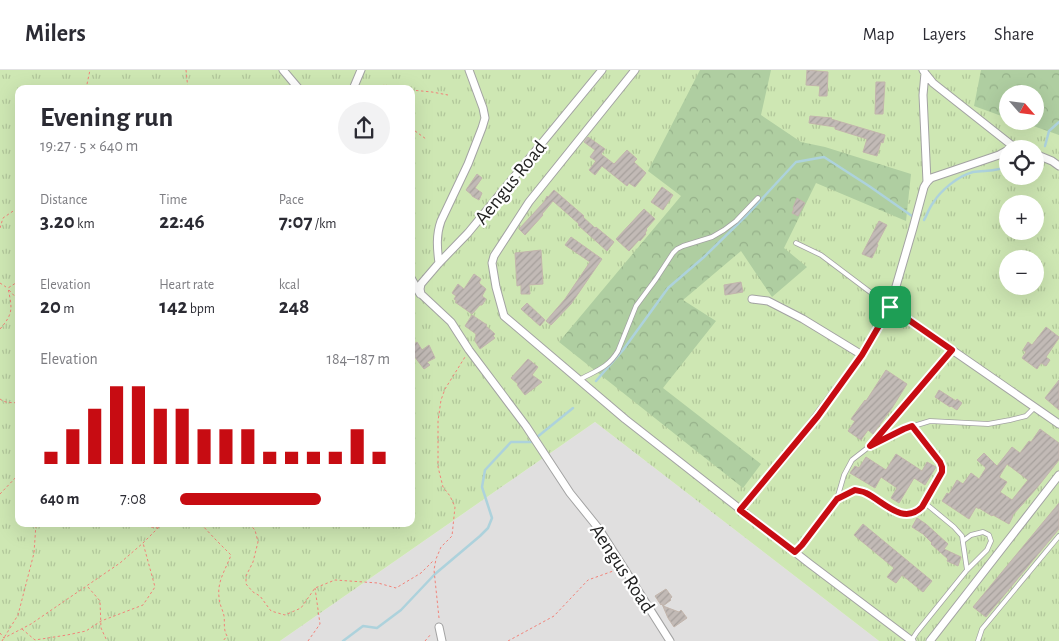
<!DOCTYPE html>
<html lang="en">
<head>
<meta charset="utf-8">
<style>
	:root { --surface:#fff; --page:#f2f2f3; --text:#2b2b33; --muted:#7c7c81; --line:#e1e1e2; --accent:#c70c12 }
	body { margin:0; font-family:"Alegreya Sans",sans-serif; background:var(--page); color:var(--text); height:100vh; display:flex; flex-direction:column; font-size:19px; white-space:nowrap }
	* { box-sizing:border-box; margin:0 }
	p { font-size:16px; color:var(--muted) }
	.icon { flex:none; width:28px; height:28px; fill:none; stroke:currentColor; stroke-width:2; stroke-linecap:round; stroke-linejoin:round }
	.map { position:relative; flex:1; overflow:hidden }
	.panel { position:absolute; left:15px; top:15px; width:400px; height:442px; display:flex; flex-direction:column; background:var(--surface); border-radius:10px; box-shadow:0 5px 20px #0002 }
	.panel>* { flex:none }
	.needle { width:32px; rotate:118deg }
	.tools { position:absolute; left:999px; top:15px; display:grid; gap:10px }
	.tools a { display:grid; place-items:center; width:45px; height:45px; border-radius:50%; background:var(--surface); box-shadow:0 5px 20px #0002; font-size:25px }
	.pin { position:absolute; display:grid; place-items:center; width:42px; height:42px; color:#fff; margin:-21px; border-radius:10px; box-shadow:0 2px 8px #0006 }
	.round { display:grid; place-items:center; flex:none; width:52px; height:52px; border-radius:26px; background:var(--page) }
	.head { display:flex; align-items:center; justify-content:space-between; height:85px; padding:0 25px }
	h1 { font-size:28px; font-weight:700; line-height:38px }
	.stats { display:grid; grid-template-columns:repeat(3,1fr); gap:8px; height:85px; padding:5px 25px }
	.stats div { display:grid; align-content:center }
	.stats b { font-size:21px; font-weight:700 }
	.stats small { font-size:14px; font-weight:400 }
	.stats p { font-size:14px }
	.chart { height:140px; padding:10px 25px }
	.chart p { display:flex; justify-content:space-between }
	.chart svg { width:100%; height:90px; margin-top:5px; stroke:var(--accent); stroke-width:6 }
	ul { padding:0 25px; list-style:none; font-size:16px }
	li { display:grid; grid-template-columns:80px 60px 1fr; align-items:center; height:38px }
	li i { height:12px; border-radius:6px; background:var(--accent) }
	header { display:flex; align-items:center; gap:30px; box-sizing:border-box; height:70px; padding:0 25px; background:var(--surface); border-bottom:1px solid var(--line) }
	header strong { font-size:24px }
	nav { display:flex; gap:28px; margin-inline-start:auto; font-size:18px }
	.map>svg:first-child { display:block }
	.residential { fill:#e0dfdf }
	.grass { fill:url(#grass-tufts); fill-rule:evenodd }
	.forest { fill:url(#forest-crowns) }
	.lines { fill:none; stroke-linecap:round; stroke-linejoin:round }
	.stream { stroke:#add2dc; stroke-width:2.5 }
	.building { fill:url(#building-hatch); stroke:#c2b5ac; fill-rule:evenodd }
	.lane-casing { stroke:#a3a3a3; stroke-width:5.5 }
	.street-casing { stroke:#a3a3a3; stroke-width:9 }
	.path { stroke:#f28279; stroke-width:1; stroke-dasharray:2.5 2.5; stroke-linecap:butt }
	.lane { stroke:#fff; stroke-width:4 }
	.street { stroke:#fff; stroke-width:7 }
	.route-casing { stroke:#fff; stroke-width:10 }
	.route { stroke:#c70c12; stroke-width:6 }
	.labels { text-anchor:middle; stroke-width:4.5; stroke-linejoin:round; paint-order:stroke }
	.street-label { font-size:20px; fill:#222; stroke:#fff }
</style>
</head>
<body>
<header>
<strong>Milers</strong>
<nav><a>Map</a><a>Layers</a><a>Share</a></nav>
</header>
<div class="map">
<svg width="1059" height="571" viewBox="0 0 1059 571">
	<defs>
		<pattern id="grass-tufts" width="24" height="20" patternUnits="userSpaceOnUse" patternTransform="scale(1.25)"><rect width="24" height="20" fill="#cee7b3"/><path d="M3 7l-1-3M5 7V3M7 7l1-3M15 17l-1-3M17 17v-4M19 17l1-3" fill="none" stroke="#b1c69a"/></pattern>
		<pattern id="forest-crowns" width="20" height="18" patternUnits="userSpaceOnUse" patternTransform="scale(1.25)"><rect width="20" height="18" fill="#afcea1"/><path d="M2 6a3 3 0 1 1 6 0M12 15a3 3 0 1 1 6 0" fill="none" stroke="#96b18a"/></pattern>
		<pattern id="building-hatch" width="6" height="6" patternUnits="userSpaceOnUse" patternTransform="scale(1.25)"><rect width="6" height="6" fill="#c2bab6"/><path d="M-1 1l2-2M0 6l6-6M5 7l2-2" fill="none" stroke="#a6a09c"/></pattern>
	</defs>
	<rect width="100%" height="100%" fill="#f1eee9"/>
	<path class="residential" d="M595,352l284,219h-599z"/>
	<path class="grass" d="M0,0h1059v571h-180l-284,-219 -315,219h-280zM19,19h392v435h-392zM1008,24h27v27h-27zM1008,79h27v27h-27zM1008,134h27v27h-27zM1008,189h27v27h-27z"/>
	<path class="forest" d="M700,0h71l-10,45 40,27 24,5 86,27 -5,47 -90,-38 -32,65 23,19 -35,30 -31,-46 -58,49 33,21 -53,67 98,76 -18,24 -184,-146 122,-146 -33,-25z
		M981,0h78v65l-40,-14h16v-27h-27l-1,24 -33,-12z"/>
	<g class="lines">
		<path class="stream" d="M1045,76l4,-15 10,-9
			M1035,91h1
			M924,150c3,-5 5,-12 9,-17 8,-13 25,-27 40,-31 11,-2 25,0 35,-6
			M596,311l27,-31 45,-62 36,-31 43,-42 49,-53 28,-5 45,29 43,30
			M343,571l20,-15 14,2 24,-18 34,-36 45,-38 8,-8 4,-10 -10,-31 3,-17 26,-28h20l42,-34"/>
	</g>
	<path class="building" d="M807,0l21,2 -1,24h-8l1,-10 -14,-1z
		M876,12h9l-2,32h-8z
		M810,46l22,2 -1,1 54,16 -2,8 -2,-1 -4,14 -14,-4 4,-13 -32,-10v-2l-26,-4z
		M588,67l17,12 -4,5 13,10 13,-14 10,9 -3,3 12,11 -11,14 -6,-4 -2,3 -25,-20 -7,9 -6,-5 7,-9 -6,-4 5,-7 -11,-8z
		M477,104l5,4 -7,10 7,5 -3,7 -7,-4v-1l-6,-5z
		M662,117l11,8 -10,15 -12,-8z
		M554,120l30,26 -1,1 12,11 1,-1 18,15 -7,9 -29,-26 1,-1 -26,-23 -11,13 1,1 -18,20 -6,-6 25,-27 3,-6 1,1z
		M797,128l8,5 -7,13 -6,-3 2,-4 -1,-1z
		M644,139l11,10 -9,10 1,1 -2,3 1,1 -6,7 -1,-1 -10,11 -13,-12z
		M879,151l8,4 -10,19 1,1 -6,13 -10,-4z
		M571,167l31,22 -31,45 -20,21 -5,-4 19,-22 25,-37 -25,-17z
		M541,180l2,34 -14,1 1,9h-9v-9l-4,1 -2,-33z
		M474,204l7,5 -2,4 7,6 -4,7 4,3 -4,6h-2l-8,9 -17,-12 2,-1 -3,-2 2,-3 -4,-3 6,-9 6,5z
		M741,212l2,10 -18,3 -1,-10z
		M527,233l18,17 -5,6 -19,-17z
		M472,245l15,10 -1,1 9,8 -2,2 2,2 -15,11 -5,-8 1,-7 -11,-8z
		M1046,257l13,10v1l-13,19 4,3 -4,6 -5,-3 -4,6 -15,-11 4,-6 -3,-2 5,-8 4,3z
		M417,272l5,8 7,-5 6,13 -8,4 3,3 -6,4 -13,-17v-6z
		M528,289l10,8 -6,8 10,7 -17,13 -8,-10 1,-1 -7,-6z
		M886,300l21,14 -15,24 -19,26 -5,-4 -7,10 -13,-9 7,-10 -4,-2 14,-19 1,1z
		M1059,310v30l-14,-12z
		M939,320l17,11 1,-2 5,4 -5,7 -6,-4 -1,1 -15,-10z
		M1040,359l19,14v17l-23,29 -24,27h1l-4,8 -16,-9 -1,1 -13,-8v1l-3,-2 -7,12 -27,-18 5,-8 2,1 8,-14 6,4 8,-11 8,6 7,-11 -9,-8 7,-7 13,13 15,-19 8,6 9,-12 2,1zM1007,394l21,16 -16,20 -12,-8 7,-10 -8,-5z
		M896,384l26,17 5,-9 9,5 -11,18 -11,-7 -15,25 -8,-5 6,-10 -16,-11 -6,11 -25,-15 5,-7 4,2 7,-11 20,13z
		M1059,433v26l-73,88 -13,-10z
		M917,448l9,6 22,20 -4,5 17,8 -3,9 -11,-5 1,-2 -17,-15 1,-1 -9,-9 -11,-7z
		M863,454l69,57 -9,11 -21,-17 -6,8 -9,-6 7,-9 -40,-33z
		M666,519l6,8 -2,2 1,1 -8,6 16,6 2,-2 6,8 -13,9 -6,-9 -6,-14 -1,1 -6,-9z"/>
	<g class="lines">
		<defs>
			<path id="lane" d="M796,173l25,12 69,52
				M579,310c16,-9 29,-12 39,-29l18,-45 20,-27 17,-26 4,-4 6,-3 29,-9 12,-7 12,-9 22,-23
				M872,373l80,-93
				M837,429l7,-24 8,-15 18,-14 34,-17 26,-8 58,3 22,-4 16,-4 9,-9
				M925,433l29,24 8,9 5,34
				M795,482l7,-7 35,-46 18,-10c3,1 8,2 11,4 17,8 37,33 56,14l20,-35v-5l-1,-5 -29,-35
				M911,571l6,-9 50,-62 20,-20 4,-9 -2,-6 -6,-3 -12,3 -8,6
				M978,571l4,-12 77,-93"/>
			<path id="street" d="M283,0l16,19
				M602,0l-134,163 -29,30 -18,21 -1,5 1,5 30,28 18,28 57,76 44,67 29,36 71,112
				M635,0l-106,132 -35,54 -2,7 4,24 8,29 121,103 185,145 102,77
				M923,0l2,3 8,10 81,64 6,2
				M925,3l-2,22 4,87
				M353,19l8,-19
				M1035,84l17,7 7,5
				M439,193c-2,-15 -3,-28 2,-42l27,-57 14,-36 3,-10 -2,-10 -14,-38
				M411,208l9,16
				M752,229l16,2 35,18 59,36
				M890,237l169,117
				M740,440l62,-74 60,-81 28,-48 23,-79 11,-41 3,-5 4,-4 6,-2 62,-21 9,-5
				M439,557l3,14
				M930,571l129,-166"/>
		</defs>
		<use href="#lane" class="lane-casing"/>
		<use href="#street" class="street-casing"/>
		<path class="path" d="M186,0l2,19
			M86,19l4,-19
			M362,19l24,-4 9,4
			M411,20l21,2 16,3
			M411,58l15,11
			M0,158l3,-10 16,-11
			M0,213l6,4
			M9,220l10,11
			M0,259c14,-16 12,-21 8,-41l11,-7
			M0,329c6,5 12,3 19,4
			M0,424l19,-20
			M142,454l2,2 14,2
			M201,454l15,16 15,15c-5,14 -14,26 -12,42 0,7 4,13 5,19 1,7 -1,13 3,20l-4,5
			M249,454l6,6 3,12 -5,20 -7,14v8l7,8 7,4 11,15 14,4 16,-7 14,-20 20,-8 43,3 18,5 25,-15 13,-13
			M88,517l12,14 1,27 6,13
			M439,548l-5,-48 2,-11 5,-12 11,-11 3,-29 -5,-11 -7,-9 -5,-20v-46l3,-21 4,-11 20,-32
			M22,559l13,11 32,-5 19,-4 15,-10 42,-16 12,-18 -12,-44
			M0,563l4,5 27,-14 89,-61 23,-20 19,-19
			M2,571l16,-26 16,-62 2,-29
			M308,571l12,-17 -5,-36
			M425,571l6,-7
			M508,571l46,-25 34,-36 28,-10"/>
		<use href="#lane" class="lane"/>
		<use href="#street" class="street"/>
	</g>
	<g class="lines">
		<defs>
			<path id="route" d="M890,237l62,43 -82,96 34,-17 8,-3 28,36 2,5v5l-20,35c-19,19 -39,-6 -56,-14 -3,-2 -8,-2 -11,-3l-18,9 -35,46 -7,7 -55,-42 78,-94 44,-61z"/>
		</defs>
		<use href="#route" class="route-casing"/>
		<use href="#route" class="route"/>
	</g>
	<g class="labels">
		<g class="street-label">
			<text transform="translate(510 112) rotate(-51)" y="7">Aengus Road</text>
			<text transform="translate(623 498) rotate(57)" y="7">Aengus Road</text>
		</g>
	</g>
</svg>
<div class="tools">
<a><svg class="needle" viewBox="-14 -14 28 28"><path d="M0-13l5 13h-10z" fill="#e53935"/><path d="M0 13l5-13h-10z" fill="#7c7c81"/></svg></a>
<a><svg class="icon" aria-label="locate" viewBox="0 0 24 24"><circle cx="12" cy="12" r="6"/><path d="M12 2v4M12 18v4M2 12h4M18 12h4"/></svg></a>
<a>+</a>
<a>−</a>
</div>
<div class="pin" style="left:890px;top:237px;background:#1e9e55"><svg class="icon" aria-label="arrive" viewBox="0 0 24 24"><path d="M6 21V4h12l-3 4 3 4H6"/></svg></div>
<section class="panel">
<div class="head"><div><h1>Evening run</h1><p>19:27 · 5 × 640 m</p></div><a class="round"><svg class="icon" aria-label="share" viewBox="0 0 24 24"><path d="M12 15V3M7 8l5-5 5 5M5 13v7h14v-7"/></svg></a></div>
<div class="stats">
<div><p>Distance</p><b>3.20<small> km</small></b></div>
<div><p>Time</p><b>22:46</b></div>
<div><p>Pace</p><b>7:07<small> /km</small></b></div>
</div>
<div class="stats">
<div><p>Elevation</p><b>20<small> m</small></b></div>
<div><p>Heart rate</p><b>142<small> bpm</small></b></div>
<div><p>kcal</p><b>248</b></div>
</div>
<div class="chart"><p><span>Elevation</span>184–187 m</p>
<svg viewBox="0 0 160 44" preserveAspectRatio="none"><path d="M5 44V38M15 44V27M25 44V17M35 44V6M45 44V6M55 44V17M65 44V17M75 44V27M85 44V27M95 44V27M105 44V38M115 44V38M125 44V38M135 44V38M145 44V27M155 44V38"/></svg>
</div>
<ul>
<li><b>640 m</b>7:08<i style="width:67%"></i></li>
</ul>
</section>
</div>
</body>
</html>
